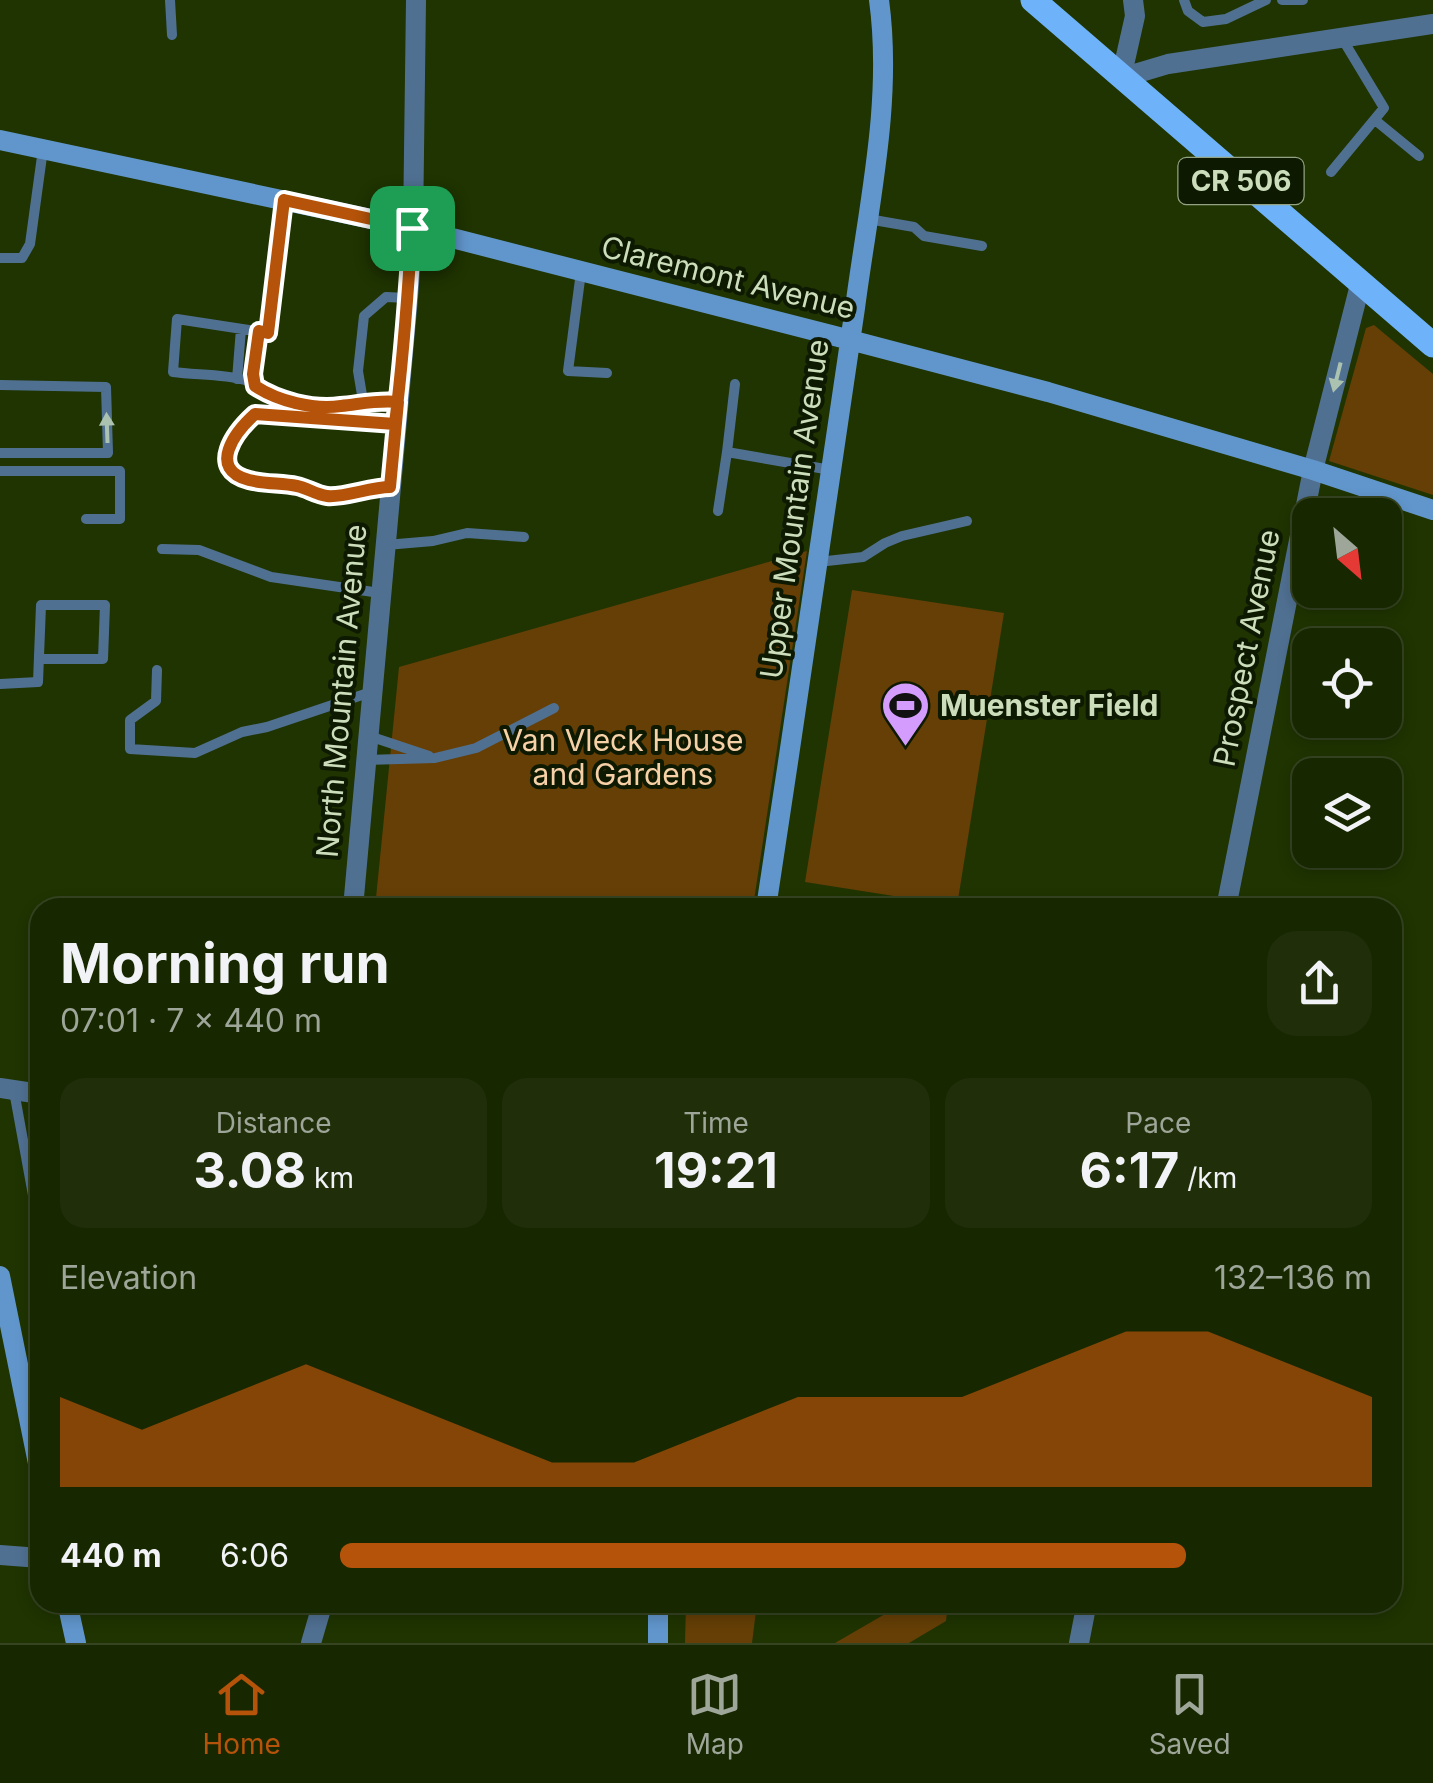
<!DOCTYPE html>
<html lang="en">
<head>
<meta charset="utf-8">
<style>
	:root { --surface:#172700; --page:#202f0a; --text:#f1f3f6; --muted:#9ea599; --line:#364422; --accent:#b45309 }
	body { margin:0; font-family:Inter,sans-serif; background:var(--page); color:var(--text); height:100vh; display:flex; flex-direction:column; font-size:38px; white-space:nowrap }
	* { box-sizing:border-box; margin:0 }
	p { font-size:32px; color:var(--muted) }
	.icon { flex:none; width:55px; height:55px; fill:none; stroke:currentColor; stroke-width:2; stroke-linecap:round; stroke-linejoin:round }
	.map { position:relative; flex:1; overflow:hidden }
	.drawer { position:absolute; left:30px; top:898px; width:1372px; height:715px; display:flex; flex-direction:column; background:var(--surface); border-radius:30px; box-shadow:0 5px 15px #0003,0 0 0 2px var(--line) }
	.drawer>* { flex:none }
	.needle { width:65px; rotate:152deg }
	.buttons { position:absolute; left:1292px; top:498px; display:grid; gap:20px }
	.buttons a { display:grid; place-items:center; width:110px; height:110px; border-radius:20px; background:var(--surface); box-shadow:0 5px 15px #0003,0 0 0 2px var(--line); font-size:50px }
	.pin { position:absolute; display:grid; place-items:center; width:85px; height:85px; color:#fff; margin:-42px; border-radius:20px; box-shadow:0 5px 15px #0006 }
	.round { display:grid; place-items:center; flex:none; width:105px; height:105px; border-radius:30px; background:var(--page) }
	.overview { display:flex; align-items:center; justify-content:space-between; height:170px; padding:0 30px }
	h1 { font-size:55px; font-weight:700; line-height:75px }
	.metrics { display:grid; grid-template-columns:repeat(3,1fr); gap:15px; height:170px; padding:10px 30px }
	.metrics div { display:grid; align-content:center; border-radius:25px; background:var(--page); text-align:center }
	.metrics b { font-size:50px; font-weight:700 }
	.metrics small { font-size:28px; font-weight:400 }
	.metrics p { font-size:28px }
	.chart { height:280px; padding:20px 30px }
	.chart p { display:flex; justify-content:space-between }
	.chart svg { width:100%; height:180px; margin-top:10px; fill:var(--accent); opacity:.7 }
	ul { padding:0 30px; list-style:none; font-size:32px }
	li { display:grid; grid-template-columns:160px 120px 1fr; align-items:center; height:75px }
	li i { height:25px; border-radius:12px; background:var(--accent) }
	.tab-bar { display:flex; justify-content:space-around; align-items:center; height:140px; border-top:2px solid var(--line); background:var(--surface); font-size:28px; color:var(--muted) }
	.tab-bar a { display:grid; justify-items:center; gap:5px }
	.tab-bar .active { color:var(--accent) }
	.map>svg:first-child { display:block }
	.green { fill:#653f06 }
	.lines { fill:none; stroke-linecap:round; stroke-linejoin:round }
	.lane { stroke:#507092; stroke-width:10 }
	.street { stroke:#507092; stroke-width:20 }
	.secondary { stroke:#6196cc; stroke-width:20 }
	.primary { stroke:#6eb3f9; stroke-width:25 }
	.oneway { fill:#acc2b0 }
	.route-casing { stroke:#fff; stroke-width:20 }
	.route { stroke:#b45309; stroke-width:12 }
	.labels { text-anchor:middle; stroke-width:8; stroke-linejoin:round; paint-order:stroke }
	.shield { fill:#0d1901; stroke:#92a282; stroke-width:2.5 }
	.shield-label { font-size:28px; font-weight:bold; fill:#cbddba }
	.street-label { font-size:30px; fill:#cbddba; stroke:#0d1901 }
	.poi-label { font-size:30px; font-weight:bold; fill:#cbddba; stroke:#0d1901; text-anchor:start }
	.park-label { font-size:30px; fill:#f6d0a6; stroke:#0d1901 }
</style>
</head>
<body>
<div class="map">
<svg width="1433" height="1643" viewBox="0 0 1433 1643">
	<rect width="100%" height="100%" fill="#1f3400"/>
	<path class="green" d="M1374,325l59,49v121l-104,-34 37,-133z
		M807,551l-54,356 -378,1 24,-241z
		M852,590l152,23 -47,293 -152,-24z
		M686,1603h71l-5,40h-67z
		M904,1603h44l-2,18 -37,22h-74z"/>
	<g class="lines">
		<path class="lane" d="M170,0l2,35
			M1184,0l4,11 15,11 23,-3 40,-19
			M1282,0h21
			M1375,120l44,36
			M1331,172l53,-64 -41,-68
			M284,201l-16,132 -91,-14 -4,53c23,3 50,2 72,8 17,6 31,19 50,23 35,8 68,-4 103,-2
			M868,219l46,8 10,9 58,10
			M0,258h22l8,-14 13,-95
			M581,272l-13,99 39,2
			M237,379l4,-50
			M0,385l106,2 2,66h-108
			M255,386l-2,-12 6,-43
			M363,401l-5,-30 6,-55 22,-19 22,1
			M727,452l8,-68
			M0,471h120v48h-34
			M390,487c-20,0 -46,11 -63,9 -10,-1 -20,-8 -30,-10 -16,-3 -32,-2 -48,-6 -43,-11 -13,-48 6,-66l140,11
			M718,511l9,-59 104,18
			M386,545l47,-4 34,-8 57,4
			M162,549l37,1 72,27 109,16
			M818,562l45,-5 22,-14 17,-7 65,-15
			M157,670l-1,31 -26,19v29l65,4 47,-21 25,-5 104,-35
			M0,684l38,-2 3,-77h64l-2,54h-64
			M369,736l60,20
			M365,760l70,-2 41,-10 78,-40
			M14,1091l21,115"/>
		<path class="street" d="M1133,0l2,16 -14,62 47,-14 265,-40
			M353,908l55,-610 5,-70 3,-228
			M1226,908l87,-438 47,-185
			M0,1088l40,6
			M0,1555l40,3
			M311,1643l12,-41
			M1079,1643l8,-41"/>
		<path class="secondary" d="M0,140l413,88 418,107 217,57 265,78 120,40
			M766,908c30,-200 61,-400 89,-600 13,-101 38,-206 24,-308
			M0,1276l40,197
			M67,1602l9,41
			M658,1643v-41"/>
		<path class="primary" d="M1033,0l400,345"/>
	</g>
	<defs><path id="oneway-solid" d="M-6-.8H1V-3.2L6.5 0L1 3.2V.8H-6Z" transform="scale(2.5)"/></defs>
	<g class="oneway">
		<use href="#oneway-solid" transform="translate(1337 377) rotate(104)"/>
		<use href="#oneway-solid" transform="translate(107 428) rotate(-92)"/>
	</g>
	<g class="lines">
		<defs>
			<path id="route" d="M412,228c-4,65 -9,131 -17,196l-140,-10c-20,18 -48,55 -6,66 16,4 32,3 48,6 10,2 20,9 30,10 17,2 43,-9 63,-9l8,-85c-21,-2 -37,2 -57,4 -28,4 -63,-5 -86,-20l-2,-12 6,-43 9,2 16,-133 128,28"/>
		</defs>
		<use href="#route" class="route-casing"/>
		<use href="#route" class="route"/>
	</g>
	<defs>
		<symbol id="stadium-pin" viewBox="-11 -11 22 30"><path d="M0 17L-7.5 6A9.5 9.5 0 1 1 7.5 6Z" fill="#d49cfc" stroke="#0d1901"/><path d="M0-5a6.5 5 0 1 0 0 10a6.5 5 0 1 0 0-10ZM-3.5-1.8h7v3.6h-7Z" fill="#111"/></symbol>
	</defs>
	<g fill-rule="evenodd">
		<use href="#stadium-pin" x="878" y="678" width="55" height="75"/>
	</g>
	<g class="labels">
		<rect class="shield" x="1178.5" y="158" width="125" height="46" rx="8"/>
		<g class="shield-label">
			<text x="1241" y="191">CR 506</text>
		</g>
		<g class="street-label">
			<text transform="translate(728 278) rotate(14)" y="10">Claremont Avenue</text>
			<text transform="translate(795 509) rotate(-82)" y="10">Upper Mountain Avenue</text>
			<text transform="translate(1247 648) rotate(-79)" y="10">Prospect Avenue</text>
			<text transform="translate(342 691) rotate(-85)" y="10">North Mountain Avenue</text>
		</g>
		<g class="poi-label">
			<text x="940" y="716">Muenster Field</text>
		</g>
		<g class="park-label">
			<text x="623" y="751">Van Vleck House<tspan x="623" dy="34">and Gardens</tspan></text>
		</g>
	</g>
</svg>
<div class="buttons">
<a><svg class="needle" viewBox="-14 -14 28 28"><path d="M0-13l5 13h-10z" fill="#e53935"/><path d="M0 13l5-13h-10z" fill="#9ea599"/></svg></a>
<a><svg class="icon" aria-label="locate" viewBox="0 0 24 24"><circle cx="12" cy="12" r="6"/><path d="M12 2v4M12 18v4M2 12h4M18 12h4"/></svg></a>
<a><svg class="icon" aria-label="layers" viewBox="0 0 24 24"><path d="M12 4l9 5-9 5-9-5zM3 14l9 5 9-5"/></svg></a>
</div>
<div class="pin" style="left:412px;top:228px;background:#1e9e55"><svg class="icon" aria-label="arrive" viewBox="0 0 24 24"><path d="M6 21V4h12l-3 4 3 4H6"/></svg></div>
<section class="drawer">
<div class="overview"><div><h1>Morning run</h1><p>07:01 · 7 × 440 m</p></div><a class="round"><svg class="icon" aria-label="share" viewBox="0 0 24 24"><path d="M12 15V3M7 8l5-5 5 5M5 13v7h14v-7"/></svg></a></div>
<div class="metrics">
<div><p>Distance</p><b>3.08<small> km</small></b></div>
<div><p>Time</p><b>19:21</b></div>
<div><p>Pace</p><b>6:17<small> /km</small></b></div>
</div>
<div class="chart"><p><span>Elevation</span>132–136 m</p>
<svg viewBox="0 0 160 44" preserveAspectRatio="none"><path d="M0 44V22L10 30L20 22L30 14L40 22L50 30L60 38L70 38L80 30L90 22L100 22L110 22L120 14L130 6L140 6L150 14L160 22V44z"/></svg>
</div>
<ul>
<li><b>440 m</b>6:06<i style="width:82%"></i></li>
</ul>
</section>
</div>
<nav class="tab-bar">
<a class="active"><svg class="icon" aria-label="home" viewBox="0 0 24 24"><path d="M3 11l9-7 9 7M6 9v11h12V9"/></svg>Home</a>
<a><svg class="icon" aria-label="map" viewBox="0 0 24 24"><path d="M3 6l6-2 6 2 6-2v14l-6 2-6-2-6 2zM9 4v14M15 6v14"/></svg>Map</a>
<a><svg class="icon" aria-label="saved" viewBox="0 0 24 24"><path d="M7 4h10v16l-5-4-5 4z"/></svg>Saved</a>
</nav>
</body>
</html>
